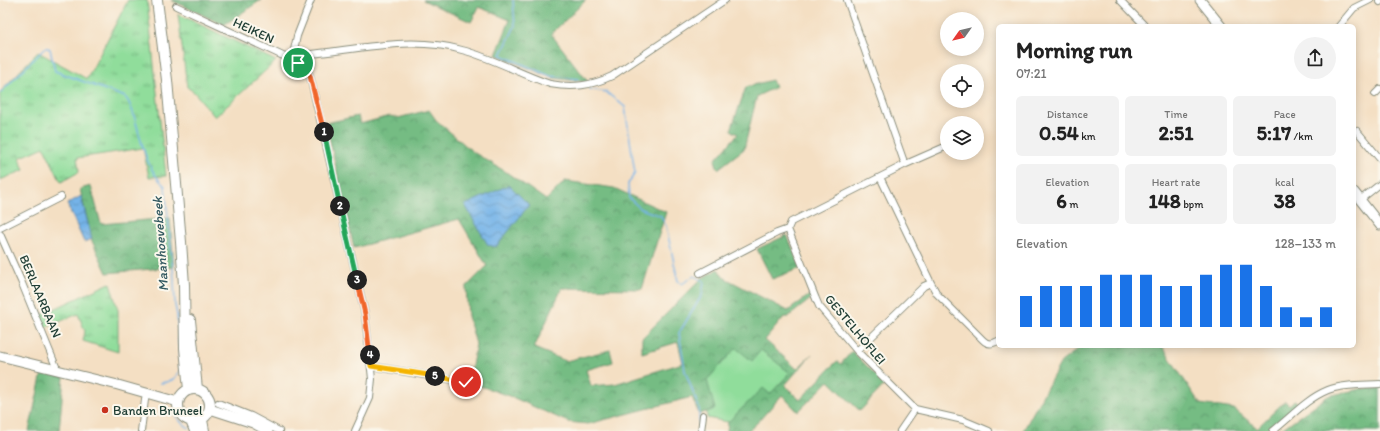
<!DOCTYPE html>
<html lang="en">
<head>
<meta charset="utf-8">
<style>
	:root { --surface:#fff; --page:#f2f2f2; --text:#222; --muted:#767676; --accent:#1a73e8 }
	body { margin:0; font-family:Itim,sans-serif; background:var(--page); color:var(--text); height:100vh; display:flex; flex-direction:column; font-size:15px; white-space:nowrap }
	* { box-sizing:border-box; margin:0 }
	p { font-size:13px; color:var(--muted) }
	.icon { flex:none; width:22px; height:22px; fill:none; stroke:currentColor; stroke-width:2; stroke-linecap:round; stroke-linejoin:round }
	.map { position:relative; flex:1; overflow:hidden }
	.details { position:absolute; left:996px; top:24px; width:360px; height:324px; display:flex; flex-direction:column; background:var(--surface); border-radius:6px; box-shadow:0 2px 10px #0003 }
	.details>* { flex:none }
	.needle { width:26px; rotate:236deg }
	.tools { position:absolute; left:940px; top:12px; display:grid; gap:8px }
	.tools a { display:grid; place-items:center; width:44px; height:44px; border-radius:50%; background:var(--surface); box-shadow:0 2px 10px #0003; font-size:20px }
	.pin { position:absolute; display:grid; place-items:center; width:34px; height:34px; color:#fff; margin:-17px; border:2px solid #fff; border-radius:50%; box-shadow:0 1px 4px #0007 }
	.km { position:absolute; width:20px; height:20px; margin:-10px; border-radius:50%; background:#222; color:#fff; font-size:11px; line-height:20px; text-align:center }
	.round { display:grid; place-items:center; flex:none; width:42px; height:42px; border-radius:21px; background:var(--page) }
	.overview { display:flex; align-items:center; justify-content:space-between; height:68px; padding:0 20px }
	h1 { font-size:22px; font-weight:700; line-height:30px }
	.figures { display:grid; grid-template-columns:repeat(3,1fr); gap:6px; height:68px; padding:4px 20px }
	.figures div { display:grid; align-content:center; border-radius:6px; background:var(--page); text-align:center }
	.figures b { font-size:20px; font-weight:700 }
	.figures small { font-size:11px; font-weight:400 }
	.figures p { font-size:11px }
	.chart { height:112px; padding:8px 20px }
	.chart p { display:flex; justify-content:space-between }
	.chart svg { width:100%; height:72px; margin-top:4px; stroke:var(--accent); stroke-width:6 }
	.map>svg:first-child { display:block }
	.grass { fill:url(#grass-tufts); stroke:#588d68 }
	.forest { fill:url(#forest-crowns); stroke:#4a7c5c }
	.green { fill:#90dd9b; stroke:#588d68 }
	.water { fill:url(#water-waves); stroke:#4a788e }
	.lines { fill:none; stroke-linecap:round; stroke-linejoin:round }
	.stream { stroke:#75b3e8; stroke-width:1.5 }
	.street-casing { stroke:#8a8e7c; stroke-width:8 }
	.secondary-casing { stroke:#8a8e7c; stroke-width:11 }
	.primary-casing { stroke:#8a8e7c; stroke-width:12 }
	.street { stroke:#fff; stroke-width:6 }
	.secondary { stroke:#fff; stroke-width:9 }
	.primary { stroke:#fff; stroke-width:10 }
	.split-1-casing { stroke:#fff; stroke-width:8 }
	.split-2-casing { stroke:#fff; stroke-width:8 }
	.split-3-casing { stroke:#fff; stroke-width:8 }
	.split-4-casing { stroke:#fff; stroke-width:8 }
	.split-5-casing { stroke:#fff; stroke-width:8 }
	.split-6-casing { stroke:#fff; stroke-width:8 }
	.split-1 { stroke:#f0652b; stroke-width:5 }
	.split-2 { stroke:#22a559; stroke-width:5 }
	.split-3 { stroke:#22a559; stroke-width:5 }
	.split-4 { stroke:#f0652b; stroke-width:5 }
	.split-5 { stroke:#f5b400; stroke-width:5 }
	.split-6 { stroke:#f5b400; stroke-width:5 }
	.poi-dot { fill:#c8321e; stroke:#fbf7ec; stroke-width:1.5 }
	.labels { text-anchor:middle; stroke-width:4; stroke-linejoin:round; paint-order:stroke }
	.street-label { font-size:13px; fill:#1f3d34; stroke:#fbf7ec }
	.poi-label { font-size:13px; fill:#1f3d34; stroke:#fbf7ec; text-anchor:start }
	.water-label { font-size:14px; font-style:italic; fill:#345a61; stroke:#fbf7ec }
</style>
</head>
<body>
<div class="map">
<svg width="1380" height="431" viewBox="0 0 1380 431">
	<defs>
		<pattern id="grass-tufts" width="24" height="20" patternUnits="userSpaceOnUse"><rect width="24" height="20" fill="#90dd9b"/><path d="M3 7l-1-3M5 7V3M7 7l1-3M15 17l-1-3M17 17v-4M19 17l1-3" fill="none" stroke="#75b47f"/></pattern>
		<pattern id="forest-crowns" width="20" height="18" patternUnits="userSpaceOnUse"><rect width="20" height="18" fill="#74bc83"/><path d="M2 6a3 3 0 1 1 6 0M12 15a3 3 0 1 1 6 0" fill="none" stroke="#5f9a6c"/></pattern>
		<pattern id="water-waves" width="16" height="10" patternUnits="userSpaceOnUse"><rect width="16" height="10" fill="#75b3e8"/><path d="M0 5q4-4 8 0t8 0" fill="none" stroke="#5f93bd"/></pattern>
	</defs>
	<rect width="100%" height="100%" fill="#fbf7ec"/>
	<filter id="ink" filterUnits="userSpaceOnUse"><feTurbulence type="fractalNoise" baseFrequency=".025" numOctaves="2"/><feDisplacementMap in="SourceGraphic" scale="8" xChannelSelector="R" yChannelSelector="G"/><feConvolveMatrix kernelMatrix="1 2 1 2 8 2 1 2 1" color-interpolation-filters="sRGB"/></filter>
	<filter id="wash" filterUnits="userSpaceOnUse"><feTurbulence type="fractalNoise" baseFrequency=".012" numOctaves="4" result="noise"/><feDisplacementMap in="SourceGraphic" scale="16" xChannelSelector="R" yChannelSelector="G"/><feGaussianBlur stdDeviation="0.9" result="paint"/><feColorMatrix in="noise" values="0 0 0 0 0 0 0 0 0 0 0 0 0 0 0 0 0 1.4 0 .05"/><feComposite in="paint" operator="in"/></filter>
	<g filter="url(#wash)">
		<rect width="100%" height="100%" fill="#f4dfc3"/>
		<path class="grass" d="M128,0h19l19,176 -17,1 -6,-29 -66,10 2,14 -18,10 -17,-35 -25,11 5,12 -24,10v-88l38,-40 49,27z
			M178,14l98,47 -61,56 -21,-25 -7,-5z
			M110,283l8,27v42l-35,-11 2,-10 -7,-17 -34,14 -5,-12z"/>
		<path class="forest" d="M171,0h90l-37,25z
			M423,0h163l-35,34 37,48 -35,-4 -57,-23 14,-35 -31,-13 -8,15z
			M772,80l3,7 -3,2 -15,7 -13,53 -26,20 -3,-9 23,-26 -7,-4 15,-43z
			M429,110l7,10 37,32 33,20 40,28 19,-19 49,7 52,24 -24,77 -80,-1 -28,60 32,13 44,-11 3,12 -27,8 5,16 24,-2 68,-21 -5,-21 -36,11v-15l60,-60 16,-9 5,8 65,34 23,-17 1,4 -24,19h-4l-19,23 32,29 15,-15 -27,31 15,15 37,-39 4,3 11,-13 33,33 -25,27 -31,-30 -31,31 -16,-17 -26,29 -8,7h-21l1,-9 35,-34 7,6 20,-21 -29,-23 -9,12 -16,-14 -29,32 9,29 -17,5 -7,-17 -104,27 -20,-2 -56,-25 -43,-15 7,-38 -8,-28 -2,-29 21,-21 -28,-47 -105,29 -28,-125 32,-7 2,8 30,-8 8,2z
			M91,186l10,38 69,-6 4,49 -67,6 -15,-32 -12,-52z
			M787,235l14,33 -29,11 -15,-30z
			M1082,346h80l38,58 34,5 23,19 28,-27 4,4 6,-5 4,5 -32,26h-244l38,-69z
			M42,373l22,4 -5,54h-30z
			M1380,388v43l-100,-1 48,-34 32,-7z"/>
		<path class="green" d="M736,348l16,13 9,-11 29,23 -20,21 -7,-6 -35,34 -21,-4v-6l8,-3 -8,-29z"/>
		<path class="water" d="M509,185l20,20 -33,42 -8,-2 -23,-40z
			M81,196l11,43 -8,3 -17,-38z"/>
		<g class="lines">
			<path class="stream" d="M513,0l2,26 -14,29 49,21 28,3
				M589,89l17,3 19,15 10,66 -7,11 1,14 12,11 20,7 5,10 12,55 4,3 12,-8 10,5 -2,14 -23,38 6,38 14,37v17
				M0,93l45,-45h3l2,1 5,22 70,26c5,5 8,15 10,22 7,24 11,50 30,67l9,93 1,26 2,10 3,54c-3,10 -10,13 -20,14
				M168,410l4,2 10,11 7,5"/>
		</g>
	</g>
	<g filter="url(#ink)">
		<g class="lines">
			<defs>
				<path id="street" d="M847,0l56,159 3,5
					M1120,0l25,26
					M1379,0l1,2
					M176,6l122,57 8,6 4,7 55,238 7,65 -2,19 -15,33
					M1339,26l15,-18 16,-8
					M292,59l5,-23 14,-36
					M298,63l5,-8c53,-5 107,-20 159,-5 31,8 58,24 88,34 23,4 41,2 62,-8l113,-76
					M1375,94l5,-5
					M1357,131l23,28
					M947,146l-41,18 -115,58 -3,7 28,70 3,7 38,45 58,58 48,11 26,11
					M1360,200l20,-16
					M0,228l61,-31
					M0,234l21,47 36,88
					M700,273l77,-40 11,-4
					M931,283l6,11 46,46c5,5 9,4 15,1
					M857,351l67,-65 7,-3 -51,-106
					M371,366l95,16
					M218,403l33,13 28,15
					M141,431l5,-39
					M701,431l2,-16
					M900,431l15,-22
					M1273,431c18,-14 33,-32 55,-41 15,-6 36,-5 52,-6"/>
				<path id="secondary" d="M1200,0l21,26
					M1354,192l26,33
					M0,356l118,29 60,17
					M210,409l43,14 15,8"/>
				<path id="primary" d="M157,0l10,80 14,162 3,43 1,63 4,42
					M190,320l7,69
					M178 405a16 16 0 1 1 32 0a16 16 0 1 1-32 0Z
					M202,420l2,11
					M191,421l4,10"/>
			</defs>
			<use href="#street" class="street-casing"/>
			<use href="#secondary" class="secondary-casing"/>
			<use href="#primary" class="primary-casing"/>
			<use href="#street" class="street"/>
			<use href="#secondary" class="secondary"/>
			<use href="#primary" class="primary"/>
		</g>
	</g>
	<g class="lines" filter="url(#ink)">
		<defs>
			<path id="split-1" d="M298,63l8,6 4,7 14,56"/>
			<path id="split-2" d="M324,132l16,74"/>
			<path id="split-3" d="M340,206l17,74"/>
			<path id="split-4" d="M357,280l8,34 5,41"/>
			<path id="split-5" d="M370,355l1,11 64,10"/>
			<path id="split-6" d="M435,376l31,6"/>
		</defs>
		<use href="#split-1" class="split-1-casing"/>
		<use href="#split-2" class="split-2-casing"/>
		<use href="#split-3" class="split-3-casing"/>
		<use href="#split-4" class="split-4-casing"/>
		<use href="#split-5" class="split-5-casing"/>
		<use href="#split-6" class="split-6-casing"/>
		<use href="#split-1" class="split-1"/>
		<use href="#split-2" class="split-2"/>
		<use href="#split-3" class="split-3"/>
		<use href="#split-4" class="split-4"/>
		<use href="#split-5" class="split-5"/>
		<use href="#split-6" class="split-6"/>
	</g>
	<circle class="poi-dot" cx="105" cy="410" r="4"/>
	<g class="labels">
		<g class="street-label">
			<text transform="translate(254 30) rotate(25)" y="5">HEIKEN</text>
			<text transform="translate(41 296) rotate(67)" y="5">BERLAARBAAN</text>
			<text transform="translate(856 329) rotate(50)" y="5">GESTELHOFLEI</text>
		</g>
		<g class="poi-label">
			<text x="113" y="415">Banden Bruneel</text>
		</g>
		<g class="water-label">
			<text transform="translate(160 244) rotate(-94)" y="5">Maanhoevebeek</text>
		</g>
	</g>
</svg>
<div class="tools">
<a><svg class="needle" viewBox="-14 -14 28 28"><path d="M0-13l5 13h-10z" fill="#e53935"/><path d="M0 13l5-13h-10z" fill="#767676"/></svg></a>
<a><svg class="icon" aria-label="locate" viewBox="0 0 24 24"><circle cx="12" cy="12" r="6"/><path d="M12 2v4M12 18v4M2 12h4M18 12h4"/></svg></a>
<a><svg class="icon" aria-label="layers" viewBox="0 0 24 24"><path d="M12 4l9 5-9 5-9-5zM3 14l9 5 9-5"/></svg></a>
</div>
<div class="pin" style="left:298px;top:63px;background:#1e9e55"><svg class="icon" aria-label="arrive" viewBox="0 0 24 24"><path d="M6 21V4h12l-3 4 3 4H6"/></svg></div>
<div class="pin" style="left:466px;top:382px;background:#d93025"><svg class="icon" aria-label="check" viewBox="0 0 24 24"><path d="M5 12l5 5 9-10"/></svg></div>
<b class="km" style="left:324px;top:132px">1</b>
<b class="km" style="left:340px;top:206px">2</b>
<b class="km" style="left:357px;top:280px">3</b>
<b class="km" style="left:370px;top:355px">4</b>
<b class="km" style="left:435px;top:376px">5</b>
<section class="details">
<div class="overview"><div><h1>Morning run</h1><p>07:21</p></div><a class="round"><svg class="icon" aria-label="share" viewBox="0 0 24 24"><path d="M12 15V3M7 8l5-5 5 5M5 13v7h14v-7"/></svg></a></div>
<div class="figures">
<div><p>Distance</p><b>0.54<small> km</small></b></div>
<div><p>Time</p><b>2:51</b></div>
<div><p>Pace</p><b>5:17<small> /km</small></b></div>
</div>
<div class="figures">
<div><p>Elevation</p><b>6<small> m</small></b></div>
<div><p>Heart rate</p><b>148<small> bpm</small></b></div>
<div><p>kcal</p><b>38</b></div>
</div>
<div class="chart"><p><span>Elevation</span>128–133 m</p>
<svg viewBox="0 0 160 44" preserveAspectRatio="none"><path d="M5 44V25M15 44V19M25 44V19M35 44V19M45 44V12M55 44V12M65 44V12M75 44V19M85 44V19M95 44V12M105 44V6M115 44V6M125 44V19M135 44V32M145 44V38M155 44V32"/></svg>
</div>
</section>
</div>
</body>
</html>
